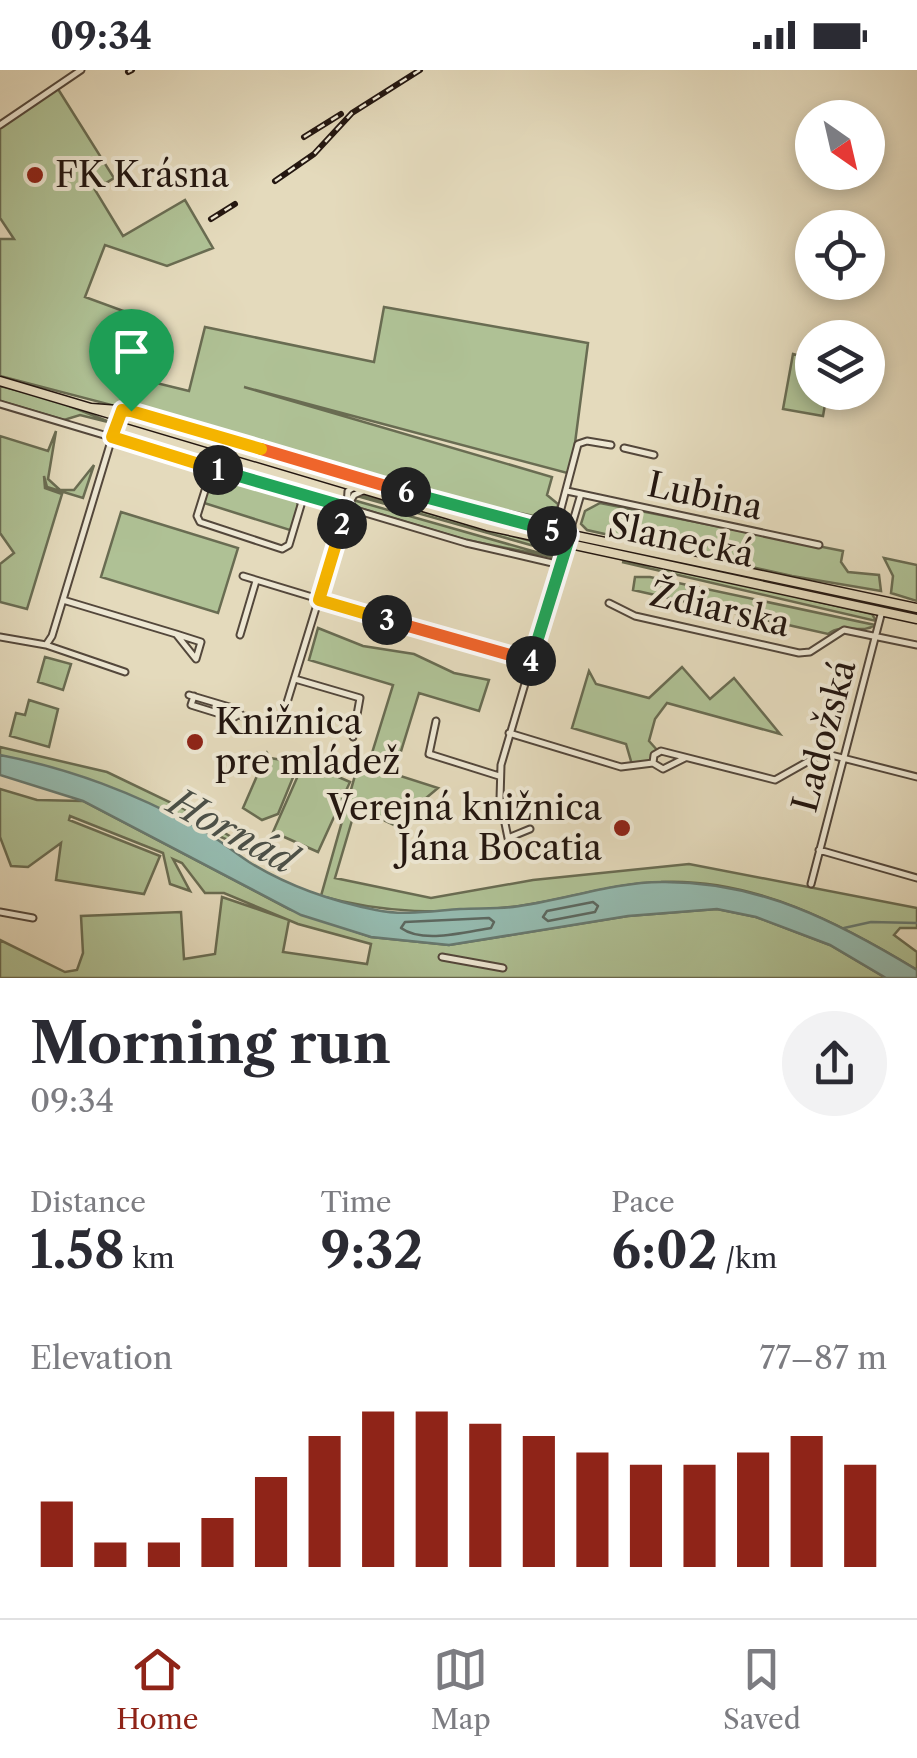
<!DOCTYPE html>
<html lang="en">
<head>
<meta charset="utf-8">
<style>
	:root { --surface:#fff; --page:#f2f2f3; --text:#2b2b33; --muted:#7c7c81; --line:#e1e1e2; --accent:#8f2418 }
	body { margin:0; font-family:"Libre Caslon Text",serif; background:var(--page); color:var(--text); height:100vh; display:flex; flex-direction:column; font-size:38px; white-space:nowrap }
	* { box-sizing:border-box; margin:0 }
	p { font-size:32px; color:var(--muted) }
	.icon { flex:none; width:55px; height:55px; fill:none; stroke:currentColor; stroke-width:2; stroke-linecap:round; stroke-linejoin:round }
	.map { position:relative; height:908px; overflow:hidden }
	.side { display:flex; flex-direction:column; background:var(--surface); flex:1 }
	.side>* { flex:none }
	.needle { width:65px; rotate:146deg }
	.buttons { position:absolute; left:795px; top:30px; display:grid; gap:20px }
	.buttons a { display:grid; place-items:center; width:90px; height:90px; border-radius:50%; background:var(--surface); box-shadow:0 5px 15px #0003; font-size:50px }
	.pin { position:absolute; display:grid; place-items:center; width:85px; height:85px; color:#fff; margin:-102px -42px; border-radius:50% 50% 50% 0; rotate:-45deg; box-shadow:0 0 10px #0007 }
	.pin .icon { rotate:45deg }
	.km { position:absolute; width:50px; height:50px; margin:-25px; border-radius:50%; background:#222; color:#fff; font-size:28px; line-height:50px; text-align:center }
	.round { display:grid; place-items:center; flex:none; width:105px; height:105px; border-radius:52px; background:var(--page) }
	.headline { display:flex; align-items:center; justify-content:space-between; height:170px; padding:0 30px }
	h1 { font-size:55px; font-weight:700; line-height:75px }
	.metrics { display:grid; grid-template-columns:repeat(3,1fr); gap:15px; height:170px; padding:10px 30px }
	.metrics div { display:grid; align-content:center }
	.metrics b { font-size:50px; font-weight:700 }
	.metrics small { font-size:28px; font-weight:400 }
	.metrics p { font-size:28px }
	.chart { height:280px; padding:20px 30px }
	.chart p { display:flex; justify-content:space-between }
	.chart svg { width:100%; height:180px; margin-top:10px; stroke:var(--accent); stroke-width:6 }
	.status { display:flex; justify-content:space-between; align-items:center; height:70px; padding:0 50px; background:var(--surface); direction:ltr }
	.status svg { height:28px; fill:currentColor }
	.dock { display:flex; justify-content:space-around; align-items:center; height:140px; border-top:2px solid var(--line); background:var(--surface); font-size:28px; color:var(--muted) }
	.dock a { display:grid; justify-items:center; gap:5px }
	.dock .on { color:var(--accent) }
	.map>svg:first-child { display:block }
	.green { fill:#afc195; stroke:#696c52; stroke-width:2.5 }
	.water { fill:#95bbb0; stroke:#677970; stroke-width:2.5 }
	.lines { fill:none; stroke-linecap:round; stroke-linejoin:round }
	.shore { stroke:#5c6860; stroke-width:2.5 }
	.stream { stroke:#677970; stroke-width:2.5 }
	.minor-casing { stroke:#53473b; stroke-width:9 }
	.major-casing { stroke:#231610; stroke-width:11 }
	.minor { stroke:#ede7d3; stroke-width:5 }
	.major { stroke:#e4dabc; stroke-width:8 }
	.rail-casing { stroke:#231610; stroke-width:6 }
	.rail { stroke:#ede7d3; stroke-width:2.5; stroke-dasharray:8; stroke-linecap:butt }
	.split-1-casing { stroke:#fff; stroke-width:20 }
	.split-2-casing { stroke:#fff; stroke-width:20 }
	.split-3-casing { stroke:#fff; stroke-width:20 }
	.split-4-casing { stroke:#fff; stroke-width:20 }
	.split-5-casing { stroke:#fff; stroke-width:20 }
	.split-6-casing { stroke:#fff; stroke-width:20 }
	.split-7-casing { stroke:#fff; stroke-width:20 }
	.split-8-casing { stroke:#fff; stroke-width:20 }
	.split-1 { stroke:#f5b400; stroke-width:12 }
	.split-2 { stroke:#22a559; stroke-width:12 }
	.split-3 { stroke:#f5b400; stroke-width:12 }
	.split-4 { stroke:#f0652b; stroke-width:12 }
	.split-5 { stroke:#22a559; stroke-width:12 }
	.split-6 { stroke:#22a559; stroke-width:12 }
	.split-7 { stroke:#f0652b; stroke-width:12 }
	.split-8 { stroke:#f5b400; stroke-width:12 }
	.poi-dot { fill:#8f2418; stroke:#ede7d3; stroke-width:4 }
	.labels { text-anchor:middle; stroke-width:8; stroke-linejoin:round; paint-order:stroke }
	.poi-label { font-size:35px; fill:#231610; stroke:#ede7d3; text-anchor:start }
	.street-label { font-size:35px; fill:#231610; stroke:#ede7d3 }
	.water-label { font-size:38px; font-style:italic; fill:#4b5048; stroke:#ede7d3 }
</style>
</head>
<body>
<div class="status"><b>09:34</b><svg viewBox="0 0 49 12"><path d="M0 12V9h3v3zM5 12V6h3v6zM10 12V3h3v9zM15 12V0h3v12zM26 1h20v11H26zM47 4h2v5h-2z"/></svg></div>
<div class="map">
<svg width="917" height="908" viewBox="0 0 917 908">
	<rect width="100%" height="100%" fill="#e4dabc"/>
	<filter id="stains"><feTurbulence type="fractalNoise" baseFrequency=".002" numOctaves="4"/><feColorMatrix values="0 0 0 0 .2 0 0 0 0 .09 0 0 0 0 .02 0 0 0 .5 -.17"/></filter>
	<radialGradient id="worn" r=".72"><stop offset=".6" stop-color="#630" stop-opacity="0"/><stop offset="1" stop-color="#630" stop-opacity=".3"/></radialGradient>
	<path class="green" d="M58,19l56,89 -19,12 28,46 62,-36 28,48 -46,18 -62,-21 -20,52 63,23 -28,83 -5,3 -115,-30v-137h14l-14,-21v-93z
		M384,237l204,36 -17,131 -327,-87 308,90 -5,18 11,9 -1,17 -103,-22 -322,-95 -3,-5 7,-21 53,13 16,-64 169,35z
		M793,284l19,5v33l15,1 -4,23 -40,-7z
		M0,316l52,13 60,24 -32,-8 -16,5 -64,-19z
		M56,361l-8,48 12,11h14l20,-25 -11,33 -36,-11 -3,-11 1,12 17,6 -35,115 -27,-7v-38l14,-11 -14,-20v-97l48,15z
		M222,407l72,21 4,6 -5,27 -92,-29 12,-24z
		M362,425l191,52 6,6 -202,-57z
		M353,430l204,58 -91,-18 -110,-33z
		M600,433l243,48 -2,11 7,10 31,3 2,16 -89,-15 -205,-46 -6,-6 4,-13z
		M121,442l117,36 -20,65 -117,-36z
		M884,488l33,7v36l-26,-8 2,-17z
		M622,492l49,6 201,46 4,7z
		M635,507h15l225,48c-13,10 -31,-3 -47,9l-195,-44z
		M318,558l45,18 51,8 40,19 35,7 -10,31 -60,-18 -25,81 44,14 -44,37 -38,-18 -21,71 96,20 102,-18 156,-16 228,44v20h-17l-6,7 23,17v18c-77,-47 -163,-92 -256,-88 -51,1 -101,20 -151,25 -65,7 -126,7 -189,-11l35,-124 3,-8 9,2 25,-81 -84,-25z
		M45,587l26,7 -8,26 -25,-8z
		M682,597l28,32 24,-21 46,56 -113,-31 -12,16 -6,22 9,10 -10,15 -15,2 -7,-24 -54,-16 17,-57 7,13 53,14z
		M29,630l29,9 -9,38 -39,-11 6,-23 9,2z
		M0,677l107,25 75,36 80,47 -143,-63 -119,-37z
		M267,683l3,5 19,3 5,14 -16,39 -16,6 -19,-12z
		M304,692l46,20 -32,70 -45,-20z
		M0,719l37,11 46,1 206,108 82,28 78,8 179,-29 89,-7 39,8 74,28 56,33h-886v-38l65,32 12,-2 6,-17 -2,-37 100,-4 3,47 31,-5 7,-57 67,23 -6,32 84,12 4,-20 -73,-20 -74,-31h-19l-23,-30 -9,-4 17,32 -20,-7 -7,-31 -93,-37 -1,4 91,36 -16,38 -88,-14 5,-37 -33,24 -17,-1 -11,-29z"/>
	<path class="water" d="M0,685c72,14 134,38 199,73 17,9 33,23 50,34 39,24 82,39 127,48 28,6 56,1 84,-1 17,-1 35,0 53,-2 49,-6 99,-25 149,-25 97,-1 176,40 255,88v8h-31l-56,-33 -74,-28 -39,-8 -89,7 -179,29 -78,-8 -70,-22 -218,-114 -83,-26z"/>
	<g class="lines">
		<path class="shore" d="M593,832l5,4 -3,6 -47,9 -5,-4 4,-6z
			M489,848l5,4 -3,6c-26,4 -68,16 -90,0l4,-6z"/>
		<path class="stream" d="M844,858l27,-6 46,1"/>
		<defs>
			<path id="minor" d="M0,55l81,-55
				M0,334l466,139 95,22
				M112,367l7,-19
				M624,378l30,7
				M212,398l-15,48 3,6 82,27 7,-4 15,-50
				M567,421l252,54
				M347,437l1,-16 16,-10
				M558,450l20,-76 9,-3 24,4
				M243,506l287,87
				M63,530l113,34 20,25 5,-17 -25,-8
				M609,533l26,13 164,37 11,-1 34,-22 73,15
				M240,565l16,-54
				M0,567l46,8 6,-9 66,-218
				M46,575l79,27
				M295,609l65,19 -7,39
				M189,625l47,14 6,7 39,6 66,-215 7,-12 9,-4
				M194,626l-3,9 42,13 5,-3
				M436,651l-7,33 70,22
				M509,663l112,34 32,-4
				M653,693l1,-8 7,-4 114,29 48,-27 94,24
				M653,693l10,6 22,-11
				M530,759l-22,9 -8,-39 1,-34 80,-271
				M819,780l98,28
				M811,814l71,-273
				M0,842l33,6
				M442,887l61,11"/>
			<path id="major" d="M0,311l487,145 430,93
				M91,338l40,3 375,110 411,87"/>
		</defs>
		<use href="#minor" class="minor-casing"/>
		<use href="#major" class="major-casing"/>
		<use href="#minor" class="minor"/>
		<use href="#major" class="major"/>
		<defs>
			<path id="rail" d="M128,2l4,-2
				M304,67l37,-23
				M275,111l39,-27 38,-41 68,-43
				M211,149l24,-15"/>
		</defs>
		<use href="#rail" class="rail-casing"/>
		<use href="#rail" class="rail"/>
	</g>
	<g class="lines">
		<defs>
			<path id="split-1" d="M131,341l-9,-1 -10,27 106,33"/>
			<path id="split-2" d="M218,400l128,37 -4,17"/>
			<path id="split-3" d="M342,454l-23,76 68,20"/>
			<path id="split-4" d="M387,550l144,41"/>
			<path id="split-5" d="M531,591l39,-126 -18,-4"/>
			<path id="split-6" d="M406,422l146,39"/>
			<path id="split-7" d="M261,379l145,43"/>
			<path id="split-8" d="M131,341l130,38"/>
		</defs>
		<use href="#split-1" class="split-1-casing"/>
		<use href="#split-2" class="split-2-casing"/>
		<use href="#split-3" class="split-3-casing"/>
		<use href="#split-4" class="split-4-casing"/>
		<use href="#split-5" class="split-5-casing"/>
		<use href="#split-6" class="split-6-casing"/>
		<use href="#split-7" class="split-7-casing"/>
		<use href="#split-8" class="split-8-casing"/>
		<use href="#split-1" class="split-1"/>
		<use href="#split-2" class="split-2"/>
		<use href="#split-3" class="split-3"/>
		<use href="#split-4" class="split-4"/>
		<use href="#split-5" class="split-5"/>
		<use href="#split-6" class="split-6"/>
		<use href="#split-7" class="split-7"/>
		<use href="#split-8" class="split-8"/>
	</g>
	<g class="poi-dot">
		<circle cx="35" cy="105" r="10"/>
		<circle cx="195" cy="672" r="10"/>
		<circle cx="622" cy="758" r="10"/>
	</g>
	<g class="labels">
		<g class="poi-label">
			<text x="55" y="117">FK Krásna</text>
			<text x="215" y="664">Knižnica<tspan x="215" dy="40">pre mládež</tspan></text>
			<text x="602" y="750" text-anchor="end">Verejná knižnica<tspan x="602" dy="40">Jána Bocatia</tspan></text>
		</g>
		<g class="street-label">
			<text transform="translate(705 426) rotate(12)" y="12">Lubina</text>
			<text transform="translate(681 470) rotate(12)" y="12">Slanecká</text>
			<text transform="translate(720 539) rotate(13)" y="12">Ždiarska</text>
			<text transform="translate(824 666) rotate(-75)" y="12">Ladožská</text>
		</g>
		<g class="water-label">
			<text transform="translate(232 761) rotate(28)" y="13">Hornád</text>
		</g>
	</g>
	<rect width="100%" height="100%" filter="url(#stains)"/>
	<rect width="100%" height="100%" fill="url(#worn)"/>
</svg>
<div class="buttons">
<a><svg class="needle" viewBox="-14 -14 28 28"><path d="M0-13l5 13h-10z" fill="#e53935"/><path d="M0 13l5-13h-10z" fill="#7c7c81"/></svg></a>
<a><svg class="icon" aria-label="locate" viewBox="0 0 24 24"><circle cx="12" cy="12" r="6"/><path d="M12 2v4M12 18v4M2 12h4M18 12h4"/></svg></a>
<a><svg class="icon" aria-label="layers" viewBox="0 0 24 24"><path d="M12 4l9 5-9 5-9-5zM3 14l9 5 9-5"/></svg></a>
</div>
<div class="pin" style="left:131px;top:341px;background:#1e9e55"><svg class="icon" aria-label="arrive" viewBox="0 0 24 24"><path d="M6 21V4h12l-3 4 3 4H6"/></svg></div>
<b class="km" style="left:218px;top:400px">1</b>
<b class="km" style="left:342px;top:454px">2</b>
<b class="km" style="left:387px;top:550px">3</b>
<b class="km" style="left:531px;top:591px">4</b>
<b class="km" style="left:552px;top:461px">5</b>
<b class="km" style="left:406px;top:422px">6</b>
</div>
<section class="side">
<div class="headline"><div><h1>Morning run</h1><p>09:34</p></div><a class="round"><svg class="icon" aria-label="share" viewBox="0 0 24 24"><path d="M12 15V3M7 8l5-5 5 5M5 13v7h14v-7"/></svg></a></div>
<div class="metrics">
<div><p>Distance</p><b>1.58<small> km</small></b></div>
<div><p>Time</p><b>9:32</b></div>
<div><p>Pace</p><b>6:02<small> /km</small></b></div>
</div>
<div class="chart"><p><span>Elevation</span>77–87 m</p>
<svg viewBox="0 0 160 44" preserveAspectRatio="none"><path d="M5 44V28M15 44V38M25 44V38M35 44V32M45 44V22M55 44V12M65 44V6M75 44V6M85 44V9M95 44V12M105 44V16M115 44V19M125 44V19M135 44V16M145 44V12M155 44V19"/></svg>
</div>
</section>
<nav class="dock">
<a class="on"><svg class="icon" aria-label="home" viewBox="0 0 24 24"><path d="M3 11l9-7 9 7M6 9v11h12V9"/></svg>Home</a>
<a><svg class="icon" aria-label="map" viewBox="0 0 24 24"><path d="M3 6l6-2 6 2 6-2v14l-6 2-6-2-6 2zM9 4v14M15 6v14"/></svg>Map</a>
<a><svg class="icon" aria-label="saved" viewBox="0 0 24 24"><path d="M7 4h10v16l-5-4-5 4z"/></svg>Saved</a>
</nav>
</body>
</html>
